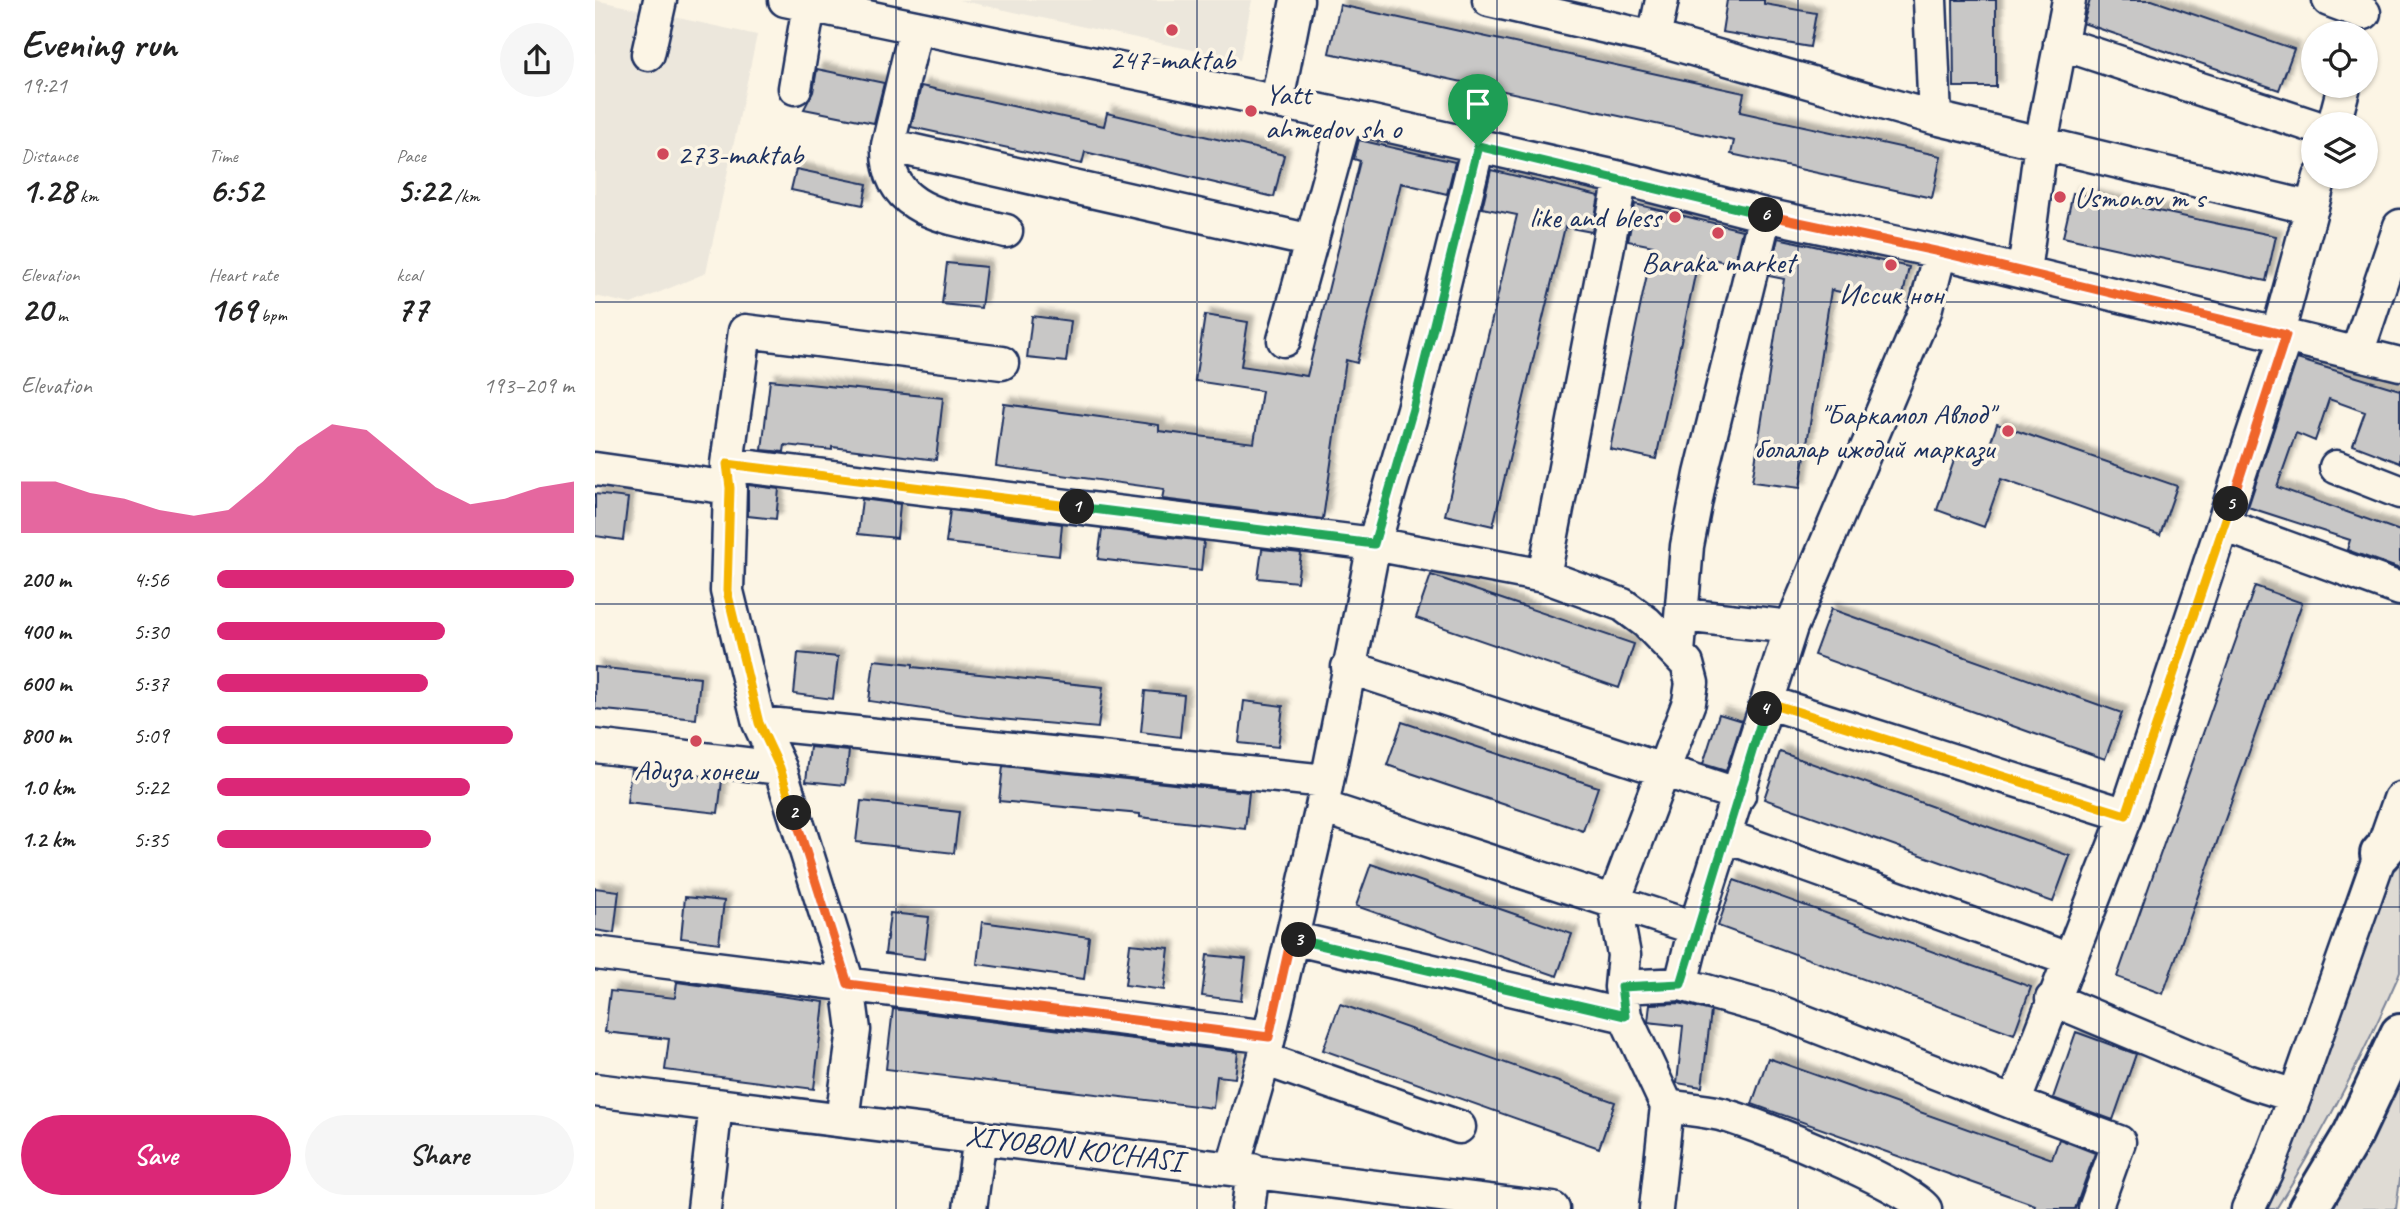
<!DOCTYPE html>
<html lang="en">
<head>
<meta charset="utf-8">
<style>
	:root { --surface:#fff; --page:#f6f6f6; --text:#222; --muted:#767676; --accent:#db2777 }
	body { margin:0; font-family:Caveat,sans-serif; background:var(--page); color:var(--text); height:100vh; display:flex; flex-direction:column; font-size:26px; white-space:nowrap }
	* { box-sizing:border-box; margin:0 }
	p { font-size:23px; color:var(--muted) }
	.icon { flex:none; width:38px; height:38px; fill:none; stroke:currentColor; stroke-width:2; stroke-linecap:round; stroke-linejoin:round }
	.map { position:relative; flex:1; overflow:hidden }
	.drawer { display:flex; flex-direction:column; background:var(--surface); width:595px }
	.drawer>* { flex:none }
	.fabs { position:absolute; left:1706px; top:21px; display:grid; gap:14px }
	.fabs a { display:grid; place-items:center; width:77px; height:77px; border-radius:50%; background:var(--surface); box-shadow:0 2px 5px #0004; font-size:35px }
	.pin { position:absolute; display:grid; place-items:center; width:60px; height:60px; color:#fff; margin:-72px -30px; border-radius:50% 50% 50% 0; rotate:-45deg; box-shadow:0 0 7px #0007 }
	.pin .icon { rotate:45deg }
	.km { position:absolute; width:35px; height:35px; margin:-18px; border-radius:50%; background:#222; color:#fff; font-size:19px; line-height:35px; text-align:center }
	.round { display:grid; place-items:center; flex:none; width:74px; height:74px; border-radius:37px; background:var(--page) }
	.headline { display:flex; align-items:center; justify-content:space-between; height:119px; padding:0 21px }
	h1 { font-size:38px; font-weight:600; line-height:52px }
	.stats { display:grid; grid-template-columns:repeat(3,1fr); gap:10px; height:119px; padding:7px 21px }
	.stats div { display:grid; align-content:center }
	.stats b { font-size:35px; font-weight:600 }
	.stats small { font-size:19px; font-weight:400 }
	.stats p { font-size:19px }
	.chart { height:196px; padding:14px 21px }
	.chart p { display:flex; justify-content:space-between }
	.chart svg { width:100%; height:126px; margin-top:7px; fill:var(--accent); opacity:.7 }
	.action { display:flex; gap:14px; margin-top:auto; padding:14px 21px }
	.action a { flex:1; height:80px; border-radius:42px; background:var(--accent); color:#fff; font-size:28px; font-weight:600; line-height:80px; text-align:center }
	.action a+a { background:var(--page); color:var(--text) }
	ul { padding:0 21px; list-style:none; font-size:23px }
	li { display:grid; grid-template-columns:112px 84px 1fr; align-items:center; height:52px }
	li i { height:18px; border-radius:9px; background:var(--accent) }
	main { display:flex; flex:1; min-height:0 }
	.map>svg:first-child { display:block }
	.built { fill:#ece7dc }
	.green { fill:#dfdbd4; stroke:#7d8599; stroke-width:2 }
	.building { fill:#c8c7c6; stroke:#1b2f5e; stroke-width:2; filter:url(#shadow) }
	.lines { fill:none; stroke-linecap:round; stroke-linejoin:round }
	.minor-casing { stroke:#1b2f5e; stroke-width:37 }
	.major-casing { stroke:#1b2f5e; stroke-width:44 }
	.minor { stroke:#fcf5e5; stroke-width:32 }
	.major { stroke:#fcf5e5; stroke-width:38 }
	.split-1-casing { stroke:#fff; stroke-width:14 }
	.split-2-casing { stroke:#fff; stroke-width:14 }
	.split-3-casing { stroke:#fff; stroke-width:14 }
	.split-4-casing { stroke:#fff; stroke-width:14 }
	.split-5-casing { stroke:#fff; stroke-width:14 }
	.split-6-casing { stroke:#fff; stroke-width:14 }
	.split-7-casing { stroke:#fff; stroke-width:14 }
	.split-1 { stroke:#22a559; stroke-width:9 }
	.split-2 { stroke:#f5b400; stroke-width:9 }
	.split-3 { stroke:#f0652b; stroke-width:9 }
	.split-4 { stroke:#22a559; stroke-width:9 }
	.split-5 { stroke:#f5b400; stroke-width:9 }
	.split-6 { stroke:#f0652b; stroke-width:9 }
	.split-7 { stroke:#22a559; stroke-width:9 }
	.grid { fill:none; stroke:#1b2f5e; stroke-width:2; stroke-opacity:0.55 }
	.poi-dot { fill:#d1495b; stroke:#fcf5e5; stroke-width:2.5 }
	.labels { text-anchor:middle; stroke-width:7; stroke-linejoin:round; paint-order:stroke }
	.poi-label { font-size:30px; fill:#1b2f5e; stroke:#fcf5e5 }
	.street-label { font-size:30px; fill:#1b2f5e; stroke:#fcf5e5 }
</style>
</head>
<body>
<main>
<section class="drawer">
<div class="headline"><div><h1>Evening run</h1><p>19:21</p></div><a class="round"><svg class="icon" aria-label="share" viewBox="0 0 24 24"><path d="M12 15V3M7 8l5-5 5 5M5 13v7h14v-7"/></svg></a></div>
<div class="stats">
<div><p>Distance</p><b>1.28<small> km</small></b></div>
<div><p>Time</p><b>6:52</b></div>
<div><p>Pace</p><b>5:22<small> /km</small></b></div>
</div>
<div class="stats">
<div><p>Elevation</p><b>20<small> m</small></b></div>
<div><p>Heart rate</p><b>169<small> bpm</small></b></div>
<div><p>kcal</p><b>77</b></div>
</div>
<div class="chart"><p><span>Elevation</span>193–209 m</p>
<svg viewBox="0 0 160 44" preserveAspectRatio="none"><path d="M0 44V26L10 26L20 30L30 32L40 36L50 38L60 36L70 26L80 14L90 6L100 8L110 18L120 28L130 34L140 32L150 28L160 26V44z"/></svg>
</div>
<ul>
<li><b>200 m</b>4:56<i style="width:100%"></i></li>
<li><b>400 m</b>5:30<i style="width:64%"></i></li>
<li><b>600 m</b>5:37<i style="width:59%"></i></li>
<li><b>800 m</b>5:09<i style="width:83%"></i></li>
<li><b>1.0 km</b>5:22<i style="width:71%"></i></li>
<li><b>1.2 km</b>5:35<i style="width:60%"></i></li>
</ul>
<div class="action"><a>Save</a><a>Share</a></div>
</section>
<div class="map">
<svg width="1805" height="1209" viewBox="0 0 1805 1209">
	<defs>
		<filter id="shadow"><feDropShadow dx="6" dy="-6" stdDeviation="2" flood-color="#0004"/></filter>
	</defs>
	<rect width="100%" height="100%" fill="#fcf5e5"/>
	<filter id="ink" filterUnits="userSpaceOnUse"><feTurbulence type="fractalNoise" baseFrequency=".0143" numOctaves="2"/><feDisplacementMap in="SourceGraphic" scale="14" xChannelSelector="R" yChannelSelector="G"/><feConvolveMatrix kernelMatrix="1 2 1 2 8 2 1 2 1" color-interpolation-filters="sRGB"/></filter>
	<g filter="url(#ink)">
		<path class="built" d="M0,0l162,35 -51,238 -75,31 -36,-8z
			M363,0h294l-12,60z"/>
		<path class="green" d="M1805,862v109l-3,8c-35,79 -75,157 -121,230h-13l59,-143 71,-198z
			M1805,1081v98l-4,30h-67l31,-51z"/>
		<path class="building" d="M1132,0h37v4l52,9 -6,34 -88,-15z
			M1358,0h43v87h-42z
			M1495,0h62l142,49 -15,41 -196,-67z
			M745,5l404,88 -4,19 201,44 -9,42 -201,-44 3,-13 -405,-88z
			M222,69l67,14 -10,40 -70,-14 9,-17z
			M326,86l183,40 3,-13 177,42 -10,42 -189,-45 -3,12 -171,-37z
			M764,140l96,22 -8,32 -46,-11 -44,180 -11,-3 -23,159 -161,-20 2,-10 -168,-23 8,-62 155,21v6l95,12 8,-52 -67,-10 10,-66 43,7 -7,44 66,10 53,-215 -6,-2z
			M201,169l71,15 -4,21 -72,-15z
			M896,170l108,26 -7,36 -27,-5 -72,299 -48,-11 72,-300 -35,-7z
			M1478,193l203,43 -10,45 -203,-44z
			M1040,204l107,26 -8,34 -35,-8 -43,203 -46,-10 43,-203 -25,-5z
			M1183,238l131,29 -8,38 -70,-15 -31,198 -48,-6 32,-203 -15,-3z
			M352,263l39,4 -5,41 -39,-4z
			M437,316l39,5 -5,41 -39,-4z
			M1702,359l103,31v73l-47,-18 12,-33 -36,-13 -14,42 -19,-8 -19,54 123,44v38l-53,-19 3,-10 -102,-33z
			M175,380l173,18 -7,62 -104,-13v3l-47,-5 -1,7 -22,-2z
			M1402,424l180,62 -17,49 -159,-56 -17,48 -47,-17 20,-58 27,9z
			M153,485l31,4 -3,30 -28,-3z
			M0,494l33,4 -5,42 -28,-4z
			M267,499l38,5 -3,34 -39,-4z
			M355,510l112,14 -3,32 -113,-13z
			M507,529l102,12 -3,30 -103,-12z
			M667,549l39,4 -4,29 -39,-4z
			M836,575l203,69 -15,44 -203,-70z
			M1660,586l47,17 -139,391 -46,-17z
			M1236,609l291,104 -17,46 -291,-104z
			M203,653l40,4 -5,42 -39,-5z
			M279,660l39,4v3l190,20 -5,41 -120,-11 -109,-16z
			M0,667l105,11 -4,41 -101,-10z
			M550,691l39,4 -4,42 -39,-5z
			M649,701l39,5 -5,41 -39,-4z
			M1124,714l23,7 -16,50 -23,-7z
			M807,722l196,65 -15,44 -196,-66z
			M215,747l39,4 -4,34 -39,-4z
			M1185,752l290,104 -17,46 -289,-103z
			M408,766l246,26 -4,37 -105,-12v-3l-141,-13z
			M36,769l91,11 -4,33 -91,-10z
			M266,801l98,11 -5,41 -98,-11z
			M776,864l201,70 -15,42 -201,-70z
			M1139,880l297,107 -17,47 -296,-108z
			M0,888l24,3 -5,42 -19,-3z
			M90,897l39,4 -5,42 -38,-5z
			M295,913l39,4 -5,42 -39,-5z
			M387,922l107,15 -5,42 -107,-15z
			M535,944l39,4 -5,42 -39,-5z
			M612,955l39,4 -5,42 -39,-5z
			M82,982l147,20 -10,87 -149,-19 4,-31 -64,-7 5,-41 65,7z
			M1084,1003l32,8 -9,76 -25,-4 6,-57 -35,-4 2,-18z
			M745,1004l275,98 -16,46 -276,-98z
			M298,1009l345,43 -3,26 -18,-2 -4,32 -327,-39z
			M1481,1032l60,22 -23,66 -60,-22z
			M1173,1058l284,101 7,-20 36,14 -20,56h-41l1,-4 -283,-101z"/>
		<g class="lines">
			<defs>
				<path id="minor" d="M190,0l561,116 275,62 144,37 175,37 460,112
					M894,0l165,38
					M1067,0l-8,38 281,80
					M1335,0l5,118 377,90
					M1734,0l35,13
					M321,27l-28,118c-3,70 65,72 118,86
					M1465,43l253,83
					M53,54l12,-54
					M200,88l14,-83
					M682,101l20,-101
					M1739,124l10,-38
					M293,145l424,96
					M1429,272l17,-129 28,-143
					M1683,333l42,-156
					M689,340l62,-224
					M1762,353l43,-127
					M132,464l647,80 170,32 79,29 23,17 41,42 5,19 -3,19 -75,199 10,54 -3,32
					M1741,467l64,25
					M0,469l135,19
					M1629,525l176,64
					M949,576l77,-398
					M1088,615l108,12
					M1083,653l9,-107 14,-72 64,-259
					M753,667l391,128
					M1172,702l359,113
					M164,723l567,58
					M0,746l185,22
					M727,807l373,121
					M1130,836l343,123
					M697,938l333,78
					M0,953l674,84
					M1086,984l96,27 237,92
					M1457,999l198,83 45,14
					M669,1059l195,68
					M0,1090l958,119
					M1072,1106c18,3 36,4 53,8 36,9 186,70 205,95
					M247,1120l12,-90 -6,-46 -68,-216 -21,-45 -32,-132 3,-103 -3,-24 18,-133 257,32
					M638,1167l31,-108 58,-252 52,-263 39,-135 65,-263
					M109,1209l12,-104
					M375,1209l10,-72
					M653,1209l5,-39
					M1061,1209l11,-103 -42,-90 -4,-29 60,-3 14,-56 96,-301 134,-316 15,-59
					M1500,1209l24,-67 -105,-39 112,-288 160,-480
					M1653,1209l18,-37 29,-76 105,-297"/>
				<path id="major" d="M1785,854l20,-23
					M1713,1209l45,-75 47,-100"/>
			</defs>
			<use href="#minor" class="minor-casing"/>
			<use href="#major" class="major-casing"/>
			<use href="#minor" class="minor"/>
			<use href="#major" class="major"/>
		</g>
	</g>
	<g class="lines" filter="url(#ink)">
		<defs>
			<path id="split-1" d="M482,507l297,37 39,-135 65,-263"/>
			<path id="split-2" d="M199,813l-14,-45 -21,-45 -32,-132 3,-103 -3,-24 350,43"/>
			<path id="split-3" d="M199,813l54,171 421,53 22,-99 8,2"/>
			<path id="split-4" d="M704,940l326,76 -4,-29 60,-3 84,-275"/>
			<path id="split-5" d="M1170,709l2,-7 359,113 105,-311"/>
			<path id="split-6" d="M1171,215l174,37 346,83 -55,169"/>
			<path id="split-7" d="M883,146l288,69"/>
		</defs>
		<use href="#split-1" class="split-1-casing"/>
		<use href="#split-2" class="split-2-casing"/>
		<use href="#split-3" class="split-3-casing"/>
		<use href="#split-4" class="split-4-casing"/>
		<use href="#split-5" class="split-5-casing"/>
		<use href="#split-6" class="split-6-casing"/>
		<use href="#split-7" class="split-7-casing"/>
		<use href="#split-1" class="split-1"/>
		<use href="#split-2" class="split-2"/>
		<use href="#split-3" class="split-3"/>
		<use href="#split-4" class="split-4"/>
		<use href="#split-5" class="split-5"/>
		<use href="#split-6" class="split-6"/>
		<use href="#split-7" class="split-7"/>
	</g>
	<path class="grid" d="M301,0v1209M602,0v1209M902,0v1209M1203,0v1209M1504,0v1209M0,302h1805M0,604h1805M0,907h1805"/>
	<g class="poi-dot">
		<circle cx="577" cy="30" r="7"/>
		<circle cx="656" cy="111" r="7"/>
		<circle cx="68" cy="154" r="7"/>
		<circle cx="1465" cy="197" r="7"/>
		<circle cx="1080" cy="217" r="7"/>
		<circle cx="1123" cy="233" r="7"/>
		<circle cx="1296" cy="265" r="7"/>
		<circle cx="1413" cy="431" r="7"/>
		<circle cx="101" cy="741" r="7"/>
	</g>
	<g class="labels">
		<g class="poi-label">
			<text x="577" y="69">247-maktab</text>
			<text x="670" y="104" text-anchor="start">Yatt<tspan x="670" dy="34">ahmedov sh o</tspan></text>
			<text x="82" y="164" text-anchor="start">273-maktab</text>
			<text x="1479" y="207" text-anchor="start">Usmonov m s</text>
			<text x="1066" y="227" text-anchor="end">like and bless</text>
			<text x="1123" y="272">Baraka market</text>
			<text x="1296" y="304">Иссик нон</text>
			<text x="1399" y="424" text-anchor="end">"Баркамол Авлод"<tspan x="1399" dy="34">болалар ижодий маркази</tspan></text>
			<text x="101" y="780">Адиза хонеш</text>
		</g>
		<g class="street-label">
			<text transform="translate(479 1148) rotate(7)" y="10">XIYOBON KO'CHASI</text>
		</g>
	</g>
</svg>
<div class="fabs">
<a><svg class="icon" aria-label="locate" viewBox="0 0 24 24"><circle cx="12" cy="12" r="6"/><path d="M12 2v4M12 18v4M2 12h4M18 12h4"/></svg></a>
<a><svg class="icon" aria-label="layers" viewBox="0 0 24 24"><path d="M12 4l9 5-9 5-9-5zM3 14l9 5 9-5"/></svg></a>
</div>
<div class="pin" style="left:883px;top:146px;background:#1e9e55"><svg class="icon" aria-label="arrive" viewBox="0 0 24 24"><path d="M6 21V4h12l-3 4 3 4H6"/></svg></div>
<b class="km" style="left:482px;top:507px">1</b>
<b class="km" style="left:199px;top:813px">2</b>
<b class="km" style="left:704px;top:940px">3</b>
<b class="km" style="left:1170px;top:709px">4</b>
<b class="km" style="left:1636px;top:504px">5</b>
<b class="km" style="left:1171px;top:215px">6</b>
</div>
</main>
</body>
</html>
